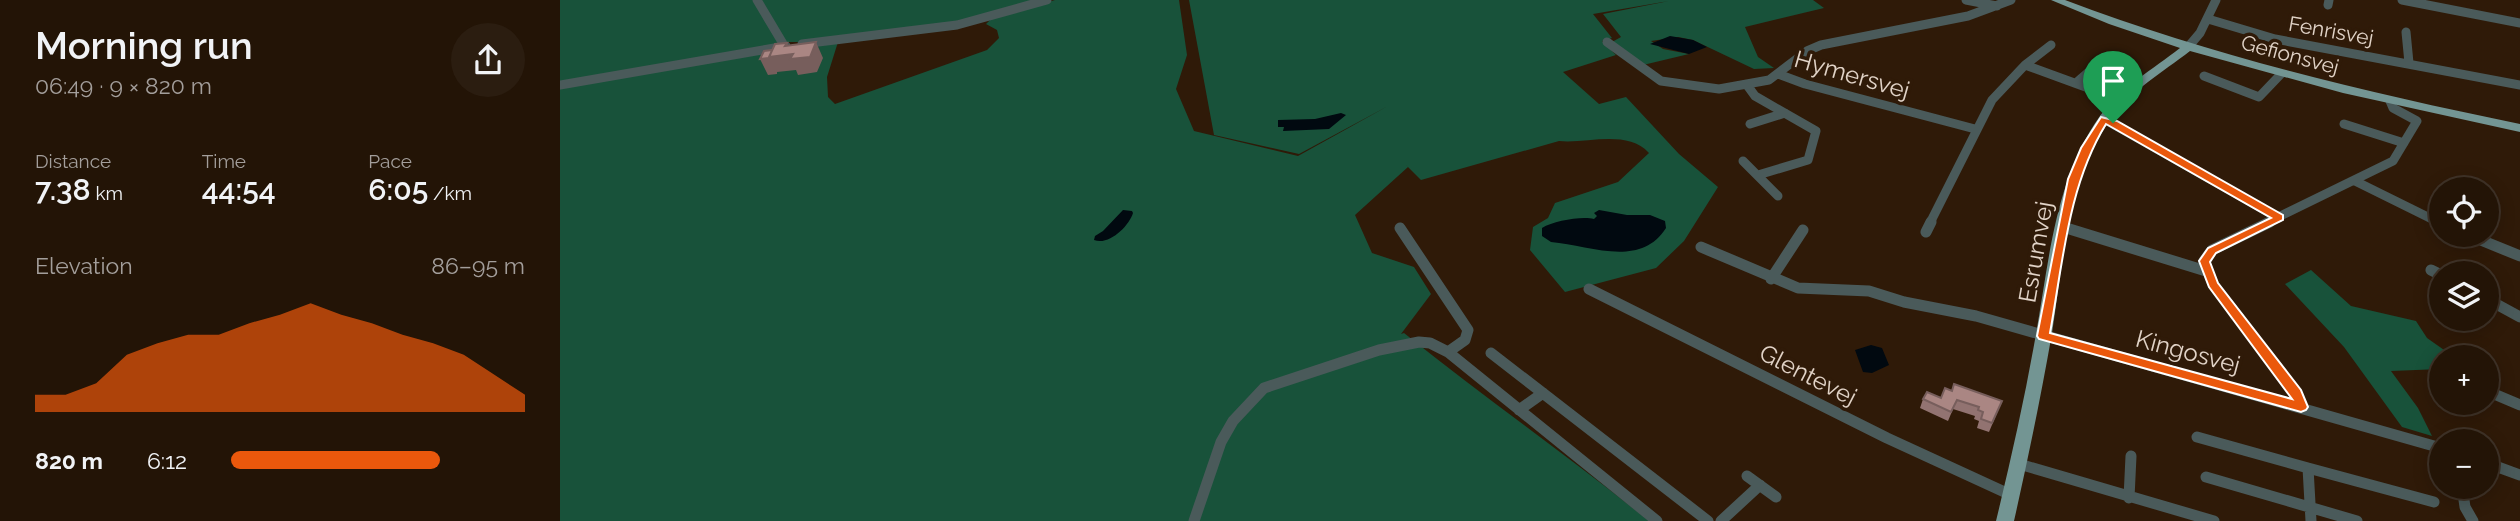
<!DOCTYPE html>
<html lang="en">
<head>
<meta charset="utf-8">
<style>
	:root { --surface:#231406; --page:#2b1d10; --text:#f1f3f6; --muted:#a39e9b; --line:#403328; --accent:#ea580c }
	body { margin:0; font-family:Raleway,sans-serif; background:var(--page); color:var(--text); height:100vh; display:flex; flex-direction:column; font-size:26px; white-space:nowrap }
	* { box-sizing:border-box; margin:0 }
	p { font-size:23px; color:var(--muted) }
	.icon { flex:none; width:38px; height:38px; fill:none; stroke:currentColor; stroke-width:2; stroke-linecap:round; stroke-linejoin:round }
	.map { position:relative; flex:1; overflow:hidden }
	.panel { display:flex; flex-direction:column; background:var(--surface); width:560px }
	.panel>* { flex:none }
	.controls { position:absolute; left:1869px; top:177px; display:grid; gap:14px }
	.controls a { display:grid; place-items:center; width:70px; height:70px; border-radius:50%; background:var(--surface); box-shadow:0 4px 18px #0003,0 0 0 2px var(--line); font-size:35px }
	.pin { position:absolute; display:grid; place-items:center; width:60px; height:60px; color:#fff; margin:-72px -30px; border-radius:50% 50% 50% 0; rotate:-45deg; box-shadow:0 0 7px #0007 }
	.pin .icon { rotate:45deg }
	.round { display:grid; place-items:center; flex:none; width:74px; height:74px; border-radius:37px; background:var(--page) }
	.head { display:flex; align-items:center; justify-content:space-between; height:119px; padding:0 35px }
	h1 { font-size:38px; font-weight:600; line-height:52px }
	.stats { display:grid; grid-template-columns:repeat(3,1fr); gap:10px; height:119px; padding:7px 35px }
	.stats div { display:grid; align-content:center }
	.stats b { font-size:30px; font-weight:600 }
	.stats small { font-size:19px; font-weight:400 }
	.stats p { font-size:19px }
	.chart { height:196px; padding:14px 35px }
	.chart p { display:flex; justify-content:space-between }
	.chart svg { width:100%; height:126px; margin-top:7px; fill:var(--accent); opacity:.7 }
	ul { padding:0 35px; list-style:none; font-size:23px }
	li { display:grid; grid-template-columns:112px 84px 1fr; align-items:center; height:52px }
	li i { height:18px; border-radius:9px; background:var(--accent) }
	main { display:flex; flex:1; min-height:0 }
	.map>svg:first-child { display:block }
	.green { fill:#18523a }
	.water { fill:#010910 }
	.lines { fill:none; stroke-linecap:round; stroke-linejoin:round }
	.minor-far1 { stroke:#4a5a5a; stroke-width:9 }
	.minor { stroke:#4a5a5a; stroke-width:11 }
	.major { fill:#739593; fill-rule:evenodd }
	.wall { fill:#927371 }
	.shaded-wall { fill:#775e5c }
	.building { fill:#aa8683; stroke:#775e5c; stroke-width:2 }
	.route { fill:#ea580c; stroke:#fff; stroke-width:2; fill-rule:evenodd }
	.labels { text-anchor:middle; stroke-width:7; stroke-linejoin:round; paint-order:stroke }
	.far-street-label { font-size:21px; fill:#e1d3c7; stroke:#2f1a08 }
	.street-label { font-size:24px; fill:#e1d3c7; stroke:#2f1a08 }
</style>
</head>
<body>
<main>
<section class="panel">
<div class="head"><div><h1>Morning run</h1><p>06:49 · 9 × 820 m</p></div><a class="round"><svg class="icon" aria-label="share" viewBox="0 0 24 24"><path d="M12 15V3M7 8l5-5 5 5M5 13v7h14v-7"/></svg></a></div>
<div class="stats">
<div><p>Distance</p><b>7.38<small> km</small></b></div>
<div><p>Time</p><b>44:54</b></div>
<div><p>Pace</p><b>6:05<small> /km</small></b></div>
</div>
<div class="chart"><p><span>Elevation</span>86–95 m</p>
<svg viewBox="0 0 160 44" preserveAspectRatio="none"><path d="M0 44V38L10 38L20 34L30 24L40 20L50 17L60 17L70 13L80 10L90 6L100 10L110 13L120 17L130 20L140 24L150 31L160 38V44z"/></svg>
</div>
<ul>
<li><b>820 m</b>6:12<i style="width:71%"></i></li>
</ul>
</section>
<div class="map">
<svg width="1960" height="521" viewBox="0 0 1960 521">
	<rect width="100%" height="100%" fill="#2f1a08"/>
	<path class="green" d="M0,0h481l-91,24 -151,18h-21l-5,7 65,-7 -11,35 1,20 7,7 152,-54 12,-12 -2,-8 -11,-6 5,-5 64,-19h124l8,55 -11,34 18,42 104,25 90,-50 -89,48 -85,-19 -25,-135h624l11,8 -79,19 13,30 16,11 -20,1 -61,-29 -15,-3 -27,4 12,8 26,5 -46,11 -31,-23 9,-5 -18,-23 66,-13 -76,13 19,24 -10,3 14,14 -53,17 36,32 27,-7 53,57 39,33 -34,54 -28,27 -91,24 -35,-42 3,-23 15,-9 7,-15 63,-21 31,-29c-22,-24 -62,-9 -90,-12l-138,39 -16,-16 3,3 -53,48 17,38 42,14 17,27 -30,40 3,-1c80,64 164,123 245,188h-1089z
		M1751,270l40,36 65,15 11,17 27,19h-13v12l-50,2 27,37 14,28 -30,-9 -58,-80 -59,-63z"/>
	<path class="water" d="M1110,36l23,4 14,7 -18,7 -39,-10z
		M781,113l5,2 -17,14 -46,2 1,-4h-6v-7l37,-1z
		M563,210l9,1 1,2c-4,13 -24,33 -39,27l1,-4 8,-5z
		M1039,210l28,5h23l15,6 1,7c-26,41 -77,17 -115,14l-9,-6v-8c12,-7 39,-12 52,-9l3,-3 -3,-3z
		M1311,345l11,3 7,17 -17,8 -9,-1 -8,-22z"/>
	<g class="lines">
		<path class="minor-far1" d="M197,0l28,47
			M1406,0l31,6
			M1842,0l118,23
			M1768,5l1,-5
			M1648,19l67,20 245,46
			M1846,32l3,31
			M1047,42l54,39 58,8 50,-9 38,-29 14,-6 147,-29 43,-16
			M242,44l155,-19 90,-25
			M1629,46l11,-13 16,-33
			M1465,65l96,35
			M1218,74l27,10 170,45
			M1644,76l55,21 22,-23
			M1516,83l22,-19
			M0,85l226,-39
			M1187,85l8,11 61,35 -8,29 -50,15
			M1544,119l175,99
			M1190,124l35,-11
			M1784,124l60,19
			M1183,161l35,35
			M1795,181l85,42
			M1370,223l62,-123 33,-35 26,-20
			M1706,223l127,-62 24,-40 -24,-13 -3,-7"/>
		<path class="minor" d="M1710,222l-58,28 -8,11 9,23 83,109 5,14
			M1876,222l5,2
			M1503,227l143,44
			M840,228l68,102 -3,10 -17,12
			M1366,232l5,-10
			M1906,234l54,22
			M1141,247l97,41 71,3 35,11 72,14 465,132
			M1871,270l10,5
			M1211,279l32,-49
			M1029,289l298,149 124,57
			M1927,299l33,18
			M931,353l217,168
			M1927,391l33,14
			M959,410l24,-17
			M1637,437l111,31
			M1927,463l33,12
			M1459,464l195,57
			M1187,476l29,21
			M1646,477l151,44
			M1902,486l3,21 8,14
			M1569,498l2,-42
			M634,521l27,-79 12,-21 31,-33 115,-38 40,-8 11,1 18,9 209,169
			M1161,521l39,-36
			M1751,521l-3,-53 126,34"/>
		<path class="major" d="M1491,0h14c148,56 300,92 455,124v8l-177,-39 -153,-42c-27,21 -60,40 -80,69 -43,61 -47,142 -58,213 -11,63 -24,126 -38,188h-18c15,-62 29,-124 40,-187 13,-73 19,-155 64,-218 21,-28 53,-47 80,-68l-71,-24z"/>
	</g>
	<path class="wall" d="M1381,398l61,3 -13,31 -12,-4 2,-7 -5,-2 1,-3 -22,-7 -5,12 -28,-13 3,-9z"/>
	<path class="shaded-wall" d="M256,42l7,16 -6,14 -19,3 -2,-5 -19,2v2l-9,1 -8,-16 12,-9 13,-4 2,-3 8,16z"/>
	<path class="building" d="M256,42l-6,15 -20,2 3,-5 -24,3 6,-13 12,-1 -2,3z
		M212,50l-3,8 -9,1 4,-8z
		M1394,384l48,17 -10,22 -11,-4 2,-7 -5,-2 1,-3 -22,-7 -6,12 -28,-13 4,-7 14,6 4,-10 7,3z"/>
	<path class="route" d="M1541,117l16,4 166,94v5l-67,33 -6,9 8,21 83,107 7,17 -2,3 -5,2 -262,-73 -2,-3 31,-157 13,-31zM1546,124l165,94 -63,30 -9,13 10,26 83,112 -242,-66c13,-71 18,-147 56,-209z"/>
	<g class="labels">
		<g class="far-street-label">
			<text transform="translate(1771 31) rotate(10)" y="7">Fenrisvej</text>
			<text transform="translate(1730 55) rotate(15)" y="7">Gefionsvej</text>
		</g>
		<g class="street-label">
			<text transform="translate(1292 75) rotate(16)" y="8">Hymersvej</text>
			<text transform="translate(1476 252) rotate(-80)" y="8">Esrumvej</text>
			<text transform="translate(1628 352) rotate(15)" y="8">Kingosvej</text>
			<text transform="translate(1248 375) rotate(27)" y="8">Glentevej</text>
		</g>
	</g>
</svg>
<div class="controls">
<a><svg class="icon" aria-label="locate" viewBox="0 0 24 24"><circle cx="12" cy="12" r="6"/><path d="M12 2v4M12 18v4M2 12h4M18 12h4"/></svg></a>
<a><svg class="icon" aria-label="layers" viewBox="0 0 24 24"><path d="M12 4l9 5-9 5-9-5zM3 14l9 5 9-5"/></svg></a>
<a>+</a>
<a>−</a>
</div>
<div class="pin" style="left:1553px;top:123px;background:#1e9e55"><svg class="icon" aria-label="arrive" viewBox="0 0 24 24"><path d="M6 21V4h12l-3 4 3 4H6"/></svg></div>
</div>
</main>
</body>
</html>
